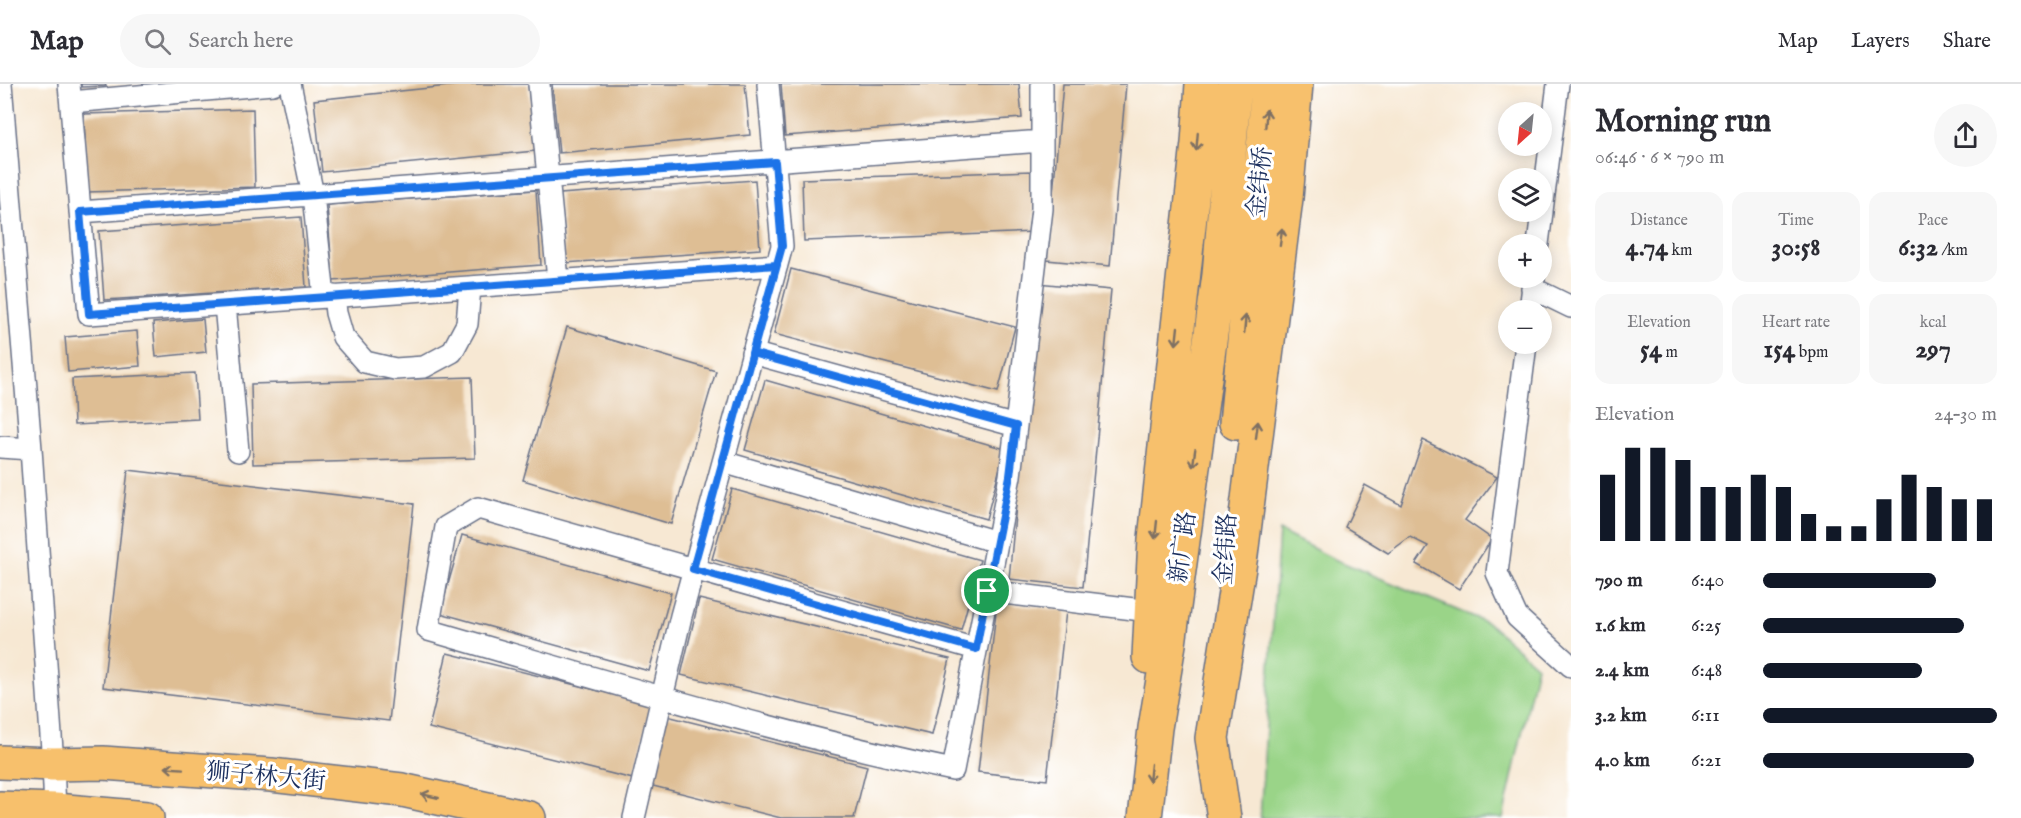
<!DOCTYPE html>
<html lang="en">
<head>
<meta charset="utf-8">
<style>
	:root { --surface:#fff; --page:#f7f7f7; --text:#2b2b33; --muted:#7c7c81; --line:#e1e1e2; --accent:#111827 }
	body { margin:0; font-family:"IM FELL English","Noto Serif SC",serif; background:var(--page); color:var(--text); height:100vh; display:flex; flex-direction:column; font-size:22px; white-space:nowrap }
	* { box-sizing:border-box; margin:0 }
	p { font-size:20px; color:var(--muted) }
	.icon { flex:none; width:33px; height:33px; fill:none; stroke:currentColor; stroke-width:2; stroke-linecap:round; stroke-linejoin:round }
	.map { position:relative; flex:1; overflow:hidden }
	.drawer { display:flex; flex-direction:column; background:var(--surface); width:450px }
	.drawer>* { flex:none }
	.needle { width:39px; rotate:207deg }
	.tools { position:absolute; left:1498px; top:18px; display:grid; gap:12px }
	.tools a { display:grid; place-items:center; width:54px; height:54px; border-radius:50%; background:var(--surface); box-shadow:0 3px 15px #0003; font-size:30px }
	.pin { position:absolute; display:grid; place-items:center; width:51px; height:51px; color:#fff; margin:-26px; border:3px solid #fff; border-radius:50%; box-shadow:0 2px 6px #0007 }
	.round { display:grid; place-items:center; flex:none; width:63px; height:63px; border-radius:32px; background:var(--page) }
	.head { display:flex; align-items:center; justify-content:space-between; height:102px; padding:0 24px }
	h1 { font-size:33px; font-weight:800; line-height:45px }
	.metrics { display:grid; grid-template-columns:repeat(3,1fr); gap:9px; height:102px; padding:6px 24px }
	.metrics div { display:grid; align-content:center; border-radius:15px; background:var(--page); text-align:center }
	.metrics b { font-size:26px; font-weight:800 }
	.metrics small { font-size:16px; font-weight:400 }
	.metrics p { font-size:16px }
	.chart { height:168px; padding:12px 24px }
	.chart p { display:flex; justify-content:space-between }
	.chart svg { width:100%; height:108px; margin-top:6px; stroke:var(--accent); stroke-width:6 }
	ul { padding:0 24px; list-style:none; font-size:20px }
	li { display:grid; grid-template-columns:96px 72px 1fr; align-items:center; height:45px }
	li i { height:15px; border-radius:8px; background:var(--accent) }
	header { display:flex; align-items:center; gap:36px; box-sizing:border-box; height:84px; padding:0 30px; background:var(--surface); border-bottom:2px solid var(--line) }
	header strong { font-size:28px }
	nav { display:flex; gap:33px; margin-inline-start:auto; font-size:21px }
	.search { width:420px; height:54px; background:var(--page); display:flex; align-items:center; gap:15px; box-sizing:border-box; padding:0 21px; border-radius:33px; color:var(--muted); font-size:22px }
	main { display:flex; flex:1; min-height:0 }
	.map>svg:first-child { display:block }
	.green { fill:#9ad488; stroke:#5a8273; stroke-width:1.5 }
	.building { fill:#debe94 }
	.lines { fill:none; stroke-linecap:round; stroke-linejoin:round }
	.minor-casing { stroke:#687087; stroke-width:24 }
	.primary-casing { stroke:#687087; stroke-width:36 }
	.minor { stroke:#fff; stroke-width:21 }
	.primary { stroke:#f7c06c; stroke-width:33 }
	.oneway { stroke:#7e7064 }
	.route-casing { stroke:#fff; stroke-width:12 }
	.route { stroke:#1a73e8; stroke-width:8 }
	.labels { text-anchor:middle; stroke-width:6; stroke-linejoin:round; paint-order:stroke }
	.street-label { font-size:24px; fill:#1b2f5e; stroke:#fff }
</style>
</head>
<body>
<header>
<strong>Map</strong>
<div class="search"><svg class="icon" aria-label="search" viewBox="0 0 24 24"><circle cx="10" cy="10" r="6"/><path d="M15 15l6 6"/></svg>Search here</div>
<nav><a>Map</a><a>Layers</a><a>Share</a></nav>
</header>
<main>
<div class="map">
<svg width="1571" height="734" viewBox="0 0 1571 734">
	<rect width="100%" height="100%" fill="#fff"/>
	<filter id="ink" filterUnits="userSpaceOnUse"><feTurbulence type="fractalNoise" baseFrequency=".0167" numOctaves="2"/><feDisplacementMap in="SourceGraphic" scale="12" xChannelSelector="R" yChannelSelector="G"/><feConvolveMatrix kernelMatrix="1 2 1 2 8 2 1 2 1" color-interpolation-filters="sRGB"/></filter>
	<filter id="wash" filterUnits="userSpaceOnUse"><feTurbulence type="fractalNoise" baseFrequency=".008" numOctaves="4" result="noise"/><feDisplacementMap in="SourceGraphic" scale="24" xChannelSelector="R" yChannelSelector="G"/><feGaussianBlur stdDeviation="1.35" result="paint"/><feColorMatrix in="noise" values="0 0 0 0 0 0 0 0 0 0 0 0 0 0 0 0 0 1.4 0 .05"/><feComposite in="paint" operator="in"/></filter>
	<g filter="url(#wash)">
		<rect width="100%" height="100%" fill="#f7e8d3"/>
		<path class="green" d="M1279,447l55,28 154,64 49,43 -34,152h-243z"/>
		<g id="blocks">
			<path class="building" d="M81,0h24l1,2 -25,1z
				M468,0h60l7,67 -213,21 -8,-72z
				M552,0h193l5,51 -191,18z
				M781,0h238l3,34 -237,18z
				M1063,0h63l-16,182 -63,-6z
				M253,25l2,78 -168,5 -3,-78z
				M1033,87l2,61 -231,9 -2,-62z
				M755,96l5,69 -195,14 -5,-69z
				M536,106l5,75 -208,16 -6,-76z
				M301,133l5,70 -202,13 -5,-69z
				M791,185l224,58 -17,65 -224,-58z
				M1037,199l74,7 -28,297 -74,-8z
				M203,235l3,33 -50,5 -3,-34z
				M567,243l149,44 -45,153 -148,-44z
				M137,247l3,35 -72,6 -3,-35z
				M195,289l3,46 -124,6 -2,-46z
				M472,293l3,81 -222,6 -2,-80z
				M765,296l240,69 -19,70 -241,-69z
				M1423,356l74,37 -32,43 27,19 -33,50 -43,-25 12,-18 -18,-9 -22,16 -43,-26 20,-42 36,20z
				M128,386l286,34 -25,217 -286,-34z
				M732,405l248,71 -19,70 -249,-71z
				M462,451l209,58 -22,78 -209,-58z
				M699,515l251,60 -18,76 -251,-60z
				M997,519l69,8 -19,169 -69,-8z
				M447,569l205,51 -19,75 -204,-51z
				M663,631l204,51 -13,52h-73l-136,-34z"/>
		</g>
	</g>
	<g filter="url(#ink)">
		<use href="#blocks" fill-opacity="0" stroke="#687087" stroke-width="1.5"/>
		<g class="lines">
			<defs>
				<path id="minor" d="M1,0l30,365 22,315 2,46
					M69,0l20,230 688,-49
					M290,0l23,111 11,102
					M539,0l19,196
					M71,18l202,-18
					M1542,127l16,-127
					M80,128l962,-71
					M1538,160l4,-32
					M1532,204l39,19
					M334,212l2,17 7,24 22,25 30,7 29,-2 28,-15 15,-28 3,-37
					M225,220l13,147
					M1530,226l4,-32
					M1526,260l-29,229 20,44 54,49
					M752,269l264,73
					M0,363l31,2
					M723,378l274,80
					M987,507l163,20
					M976,565l-498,-141 -32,19 -18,103c174,50 347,103 525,140l57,-294 32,-267v-125
					M634,734l47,-202 101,-370 -14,-162"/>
				<path id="primary" d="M1236,339l28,-285 4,-54
					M1149,573l6,-118 43,-396 4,-59
					M0,678l53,2 50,-1 168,12 131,15 127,28
					M0,724l55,2 92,8
					M1145,734l10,-90 14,-84 50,-369 16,-191
					M1224,734l-12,-80 29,-183 45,-357 10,-114"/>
			</defs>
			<use href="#minor" class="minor-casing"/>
			<use href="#primary" class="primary-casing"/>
			<use href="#minor" class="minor"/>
			<use href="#primary" class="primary"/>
		</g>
		<defs><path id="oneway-shaft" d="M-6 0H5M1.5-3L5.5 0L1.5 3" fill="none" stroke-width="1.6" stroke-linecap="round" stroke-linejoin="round" transform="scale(1.5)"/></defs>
		<g class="oneway">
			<use href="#oneway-shaft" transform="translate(1266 34) rotate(-86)"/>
			<use href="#oneway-shaft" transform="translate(1197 58) rotate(95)"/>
			<use href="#oneway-shaft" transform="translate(1281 153) rotate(-83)"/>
			<use href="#oneway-shaft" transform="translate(1245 240) rotate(-85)"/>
			<use href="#oneway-shaft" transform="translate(1177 252) rotate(96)"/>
			<use href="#oneway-shaft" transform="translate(1257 346) rotate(-83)"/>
			<use href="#oneway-shaft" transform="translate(1194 374) rotate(98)"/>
			<use href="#oneway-shaft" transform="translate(1156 446) rotate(96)"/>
			<use href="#oneway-shaft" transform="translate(174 684) rotate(-176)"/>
			<use href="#oneway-shaft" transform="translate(1150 689) rotate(96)"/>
			<use href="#oneway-shaft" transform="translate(430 712) rotate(-167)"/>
		</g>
	</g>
	<g class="lines" filter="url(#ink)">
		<defs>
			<path id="route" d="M987,507l23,-115 6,-50 -264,-73 25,-88 -688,49 -9,-102 695,-50 7,84 -89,323 283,80 11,-58"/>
		</defs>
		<use href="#route" class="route-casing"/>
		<use href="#route" class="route"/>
	</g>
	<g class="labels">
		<g class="street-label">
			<text transform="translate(1259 98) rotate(-84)" y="8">金纬桥</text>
			<text transform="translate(1182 463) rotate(-82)" y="8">新广路</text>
			<text transform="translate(1225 465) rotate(-86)" y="8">金纬路</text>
			<text transform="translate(266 692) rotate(5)" y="8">狮子林大街</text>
		</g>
	</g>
</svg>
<div class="tools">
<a><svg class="needle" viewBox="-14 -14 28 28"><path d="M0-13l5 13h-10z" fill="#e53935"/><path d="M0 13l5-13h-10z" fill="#7c7c81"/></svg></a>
<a><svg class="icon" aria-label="layers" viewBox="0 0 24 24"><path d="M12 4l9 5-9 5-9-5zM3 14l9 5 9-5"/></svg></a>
<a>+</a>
<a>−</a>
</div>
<div class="pin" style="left:987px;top:507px;background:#1e9e55"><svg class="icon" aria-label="arrive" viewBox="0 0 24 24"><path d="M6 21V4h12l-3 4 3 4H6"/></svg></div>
</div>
<section class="drawer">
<div class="head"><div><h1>Morning run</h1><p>06:46 · 6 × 790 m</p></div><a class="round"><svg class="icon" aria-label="share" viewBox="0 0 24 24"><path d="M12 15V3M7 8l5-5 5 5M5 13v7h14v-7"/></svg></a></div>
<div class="metrics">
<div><p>Distance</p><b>4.74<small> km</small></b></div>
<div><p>Time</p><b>30:58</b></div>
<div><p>Pace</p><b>6:32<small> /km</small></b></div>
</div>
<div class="metrics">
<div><p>Elevation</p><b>54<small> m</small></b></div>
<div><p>Heart rate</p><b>154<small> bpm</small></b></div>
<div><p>kcal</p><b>297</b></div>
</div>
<div class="chart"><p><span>Elevation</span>24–30 m</p>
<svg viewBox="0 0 160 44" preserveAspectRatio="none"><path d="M5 44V17M15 44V6M25 44V6M35 44V11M45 44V22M55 44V22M65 44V17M75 44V22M85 44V33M95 44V38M105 44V38M115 44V27M125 44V17M135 44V22M145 44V27M155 44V27"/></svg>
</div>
<ul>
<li><b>790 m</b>6:40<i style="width:74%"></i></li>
<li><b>1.6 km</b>6:25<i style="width:86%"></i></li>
<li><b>2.4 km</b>6:48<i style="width:68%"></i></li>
<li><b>3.2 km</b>6:11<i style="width:100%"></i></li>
<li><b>4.0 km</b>6:21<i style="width:90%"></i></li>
</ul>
</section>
</main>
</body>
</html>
